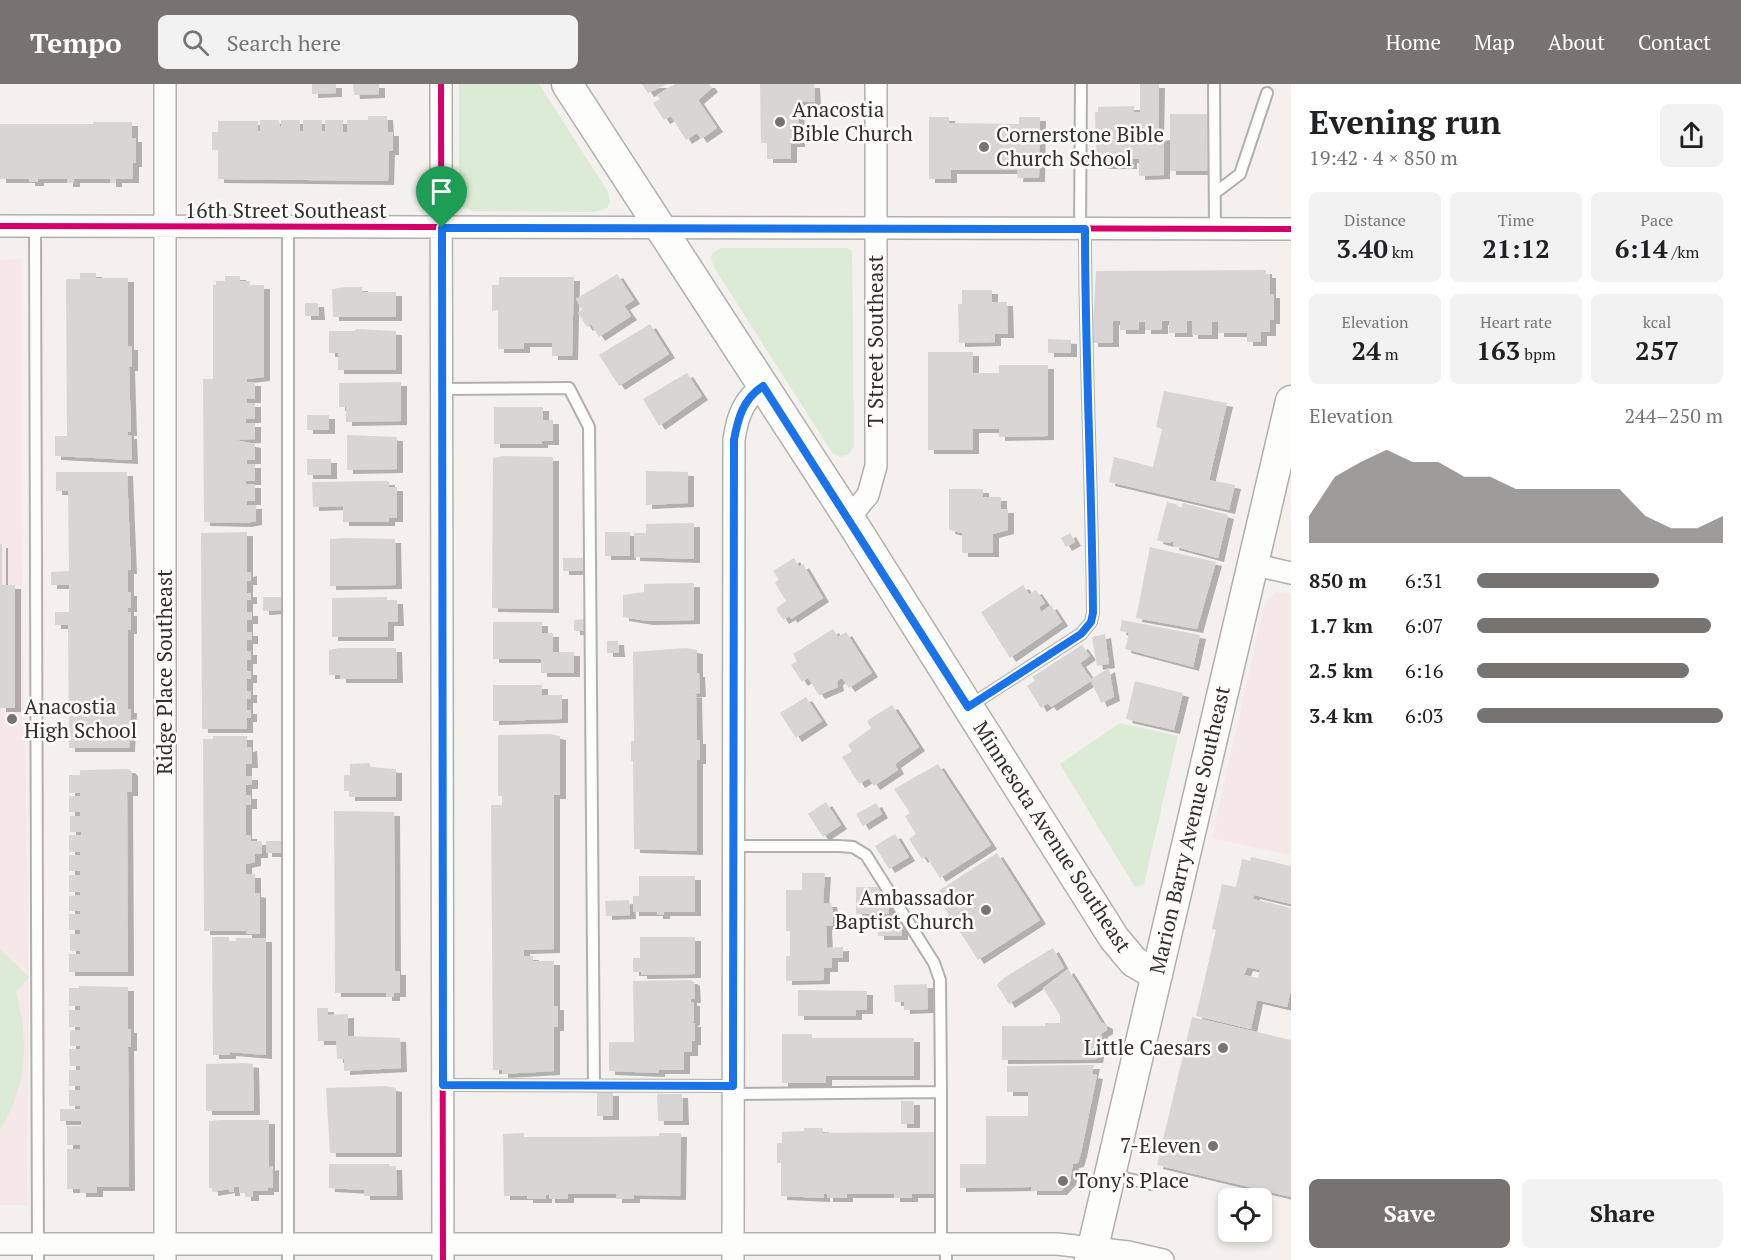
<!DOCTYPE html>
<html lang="en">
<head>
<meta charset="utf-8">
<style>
	:root { --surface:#fff; --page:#f2f2f2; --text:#202124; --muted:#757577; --accent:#767370 }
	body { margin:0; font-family:"PT Serif",serif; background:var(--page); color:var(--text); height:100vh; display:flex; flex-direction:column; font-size:22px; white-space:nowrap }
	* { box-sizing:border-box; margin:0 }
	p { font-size:20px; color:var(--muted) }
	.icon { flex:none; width:33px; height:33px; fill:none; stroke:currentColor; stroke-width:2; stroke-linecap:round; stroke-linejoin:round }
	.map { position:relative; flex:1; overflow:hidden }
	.side { display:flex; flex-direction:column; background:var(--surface); width:450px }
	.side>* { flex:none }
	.fabs { position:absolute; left:1218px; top:1104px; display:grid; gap:12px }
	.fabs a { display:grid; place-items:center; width:54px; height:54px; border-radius:9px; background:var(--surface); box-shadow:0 3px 9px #0003; font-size:30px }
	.pin { position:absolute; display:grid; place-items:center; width:51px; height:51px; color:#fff; margin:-62px -26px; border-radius:50% 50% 50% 0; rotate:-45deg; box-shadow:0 0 6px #0007 }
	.pin .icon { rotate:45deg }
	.round { display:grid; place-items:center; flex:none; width:63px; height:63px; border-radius:9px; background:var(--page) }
	.headline { display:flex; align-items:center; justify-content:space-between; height:102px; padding:0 18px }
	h1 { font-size:33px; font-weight:700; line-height:45px }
	.metrics { display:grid; grid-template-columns:repeat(3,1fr); gap:9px; height:102px; padding:6px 18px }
	.metrics div { display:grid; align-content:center; border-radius:9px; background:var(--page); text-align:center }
	.metrics b { font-size:26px; font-weight:700 }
	.metrics small { font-size:16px; font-weight:400 }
	.metrics p { font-size:16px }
	.chart { height:168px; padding:12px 18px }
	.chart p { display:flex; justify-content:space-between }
	.chart svg { width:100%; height:108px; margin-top:6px; fill:var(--accent); opacity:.7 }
	.cta { display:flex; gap:12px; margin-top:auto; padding:12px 18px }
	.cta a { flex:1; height:69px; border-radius:9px; background:var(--accent); color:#fff; font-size:24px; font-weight:700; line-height:69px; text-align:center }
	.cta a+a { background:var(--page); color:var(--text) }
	ul { padding:0 18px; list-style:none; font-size:20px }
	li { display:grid; grid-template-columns:96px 72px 1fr; align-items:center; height:45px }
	li i { height:15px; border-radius:8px; background:var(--accent) }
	header { display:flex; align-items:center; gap:36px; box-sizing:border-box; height:84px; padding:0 30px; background:var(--accent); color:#fff }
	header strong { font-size:28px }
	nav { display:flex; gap:33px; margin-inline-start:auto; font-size:21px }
	.search { width:420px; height:54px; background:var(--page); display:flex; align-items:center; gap:15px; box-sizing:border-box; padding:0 21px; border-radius:9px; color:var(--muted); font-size:22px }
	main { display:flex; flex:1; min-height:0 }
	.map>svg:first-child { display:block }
	.education { fill:#f6e7e8 }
	.green { fill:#dcebd6 }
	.building { fill:#d8d6d4; fill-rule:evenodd; filter:url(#shadow) }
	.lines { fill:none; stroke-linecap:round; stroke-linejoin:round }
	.lane-casing { stroke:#b2b0ad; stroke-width:14 }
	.street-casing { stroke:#b2b0ad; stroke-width:24 }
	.secondary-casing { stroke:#b2b0ad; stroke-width:33 }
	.lane { stroke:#fdfdfc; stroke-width:10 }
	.street { stroke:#fdfdfc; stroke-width:21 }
	.secondary { stroke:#fdfdfc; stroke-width:30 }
	.cycleway-casing { stroke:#fffdfc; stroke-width:10 }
	.cycleway { stroke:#d6006c; stroke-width:6 }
	.route-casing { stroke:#fff; stroke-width:12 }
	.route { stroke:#1a73e8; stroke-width:8 }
	.poi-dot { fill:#767370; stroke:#fffdfc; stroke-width:2 }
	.labels { text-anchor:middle; stroke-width:5; stroke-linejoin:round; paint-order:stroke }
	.poi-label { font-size:21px; fill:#322f2d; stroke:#fffdfc; text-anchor:start }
	.street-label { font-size:21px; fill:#322f2d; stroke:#fffdfc }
</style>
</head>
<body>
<header>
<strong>Tempo</strong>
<div class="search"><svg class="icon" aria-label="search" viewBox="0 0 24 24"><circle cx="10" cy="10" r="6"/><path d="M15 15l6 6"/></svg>Search here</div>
<nav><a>Home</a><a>Map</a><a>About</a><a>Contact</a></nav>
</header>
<main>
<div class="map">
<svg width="1291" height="1176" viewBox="0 0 1291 1176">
	<defs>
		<filter id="shadow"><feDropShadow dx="6" dy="4" stdDeviation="0" flood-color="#0004"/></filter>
	</defs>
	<rect width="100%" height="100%" fill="#f3f0ed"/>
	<path class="education" d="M21,175v267l7,386v293h-28v-945z
		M1276,508l15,3v260l-79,-17 53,-236z"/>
	<path class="green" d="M459,0h80l68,106 3,12 -3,6 -11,4 -121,-1 -14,-4 -2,-6z
		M721,164h126l5,3 2,195 -5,8 -9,3 -7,-3 -118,-185 -4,-10 1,-5z
		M1120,639l58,13 -34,148 -9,3 -75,-123z
		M0,865l29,28 -13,15c13,51 12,92 -16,138z"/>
	<path class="building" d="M312,0h24v9l-24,1z
		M353,0h26v10l-25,1z
		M642,0h25l-19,9z
		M675,0h34l3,4 -14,12 19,28 -16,11 -4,-6 -11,7 -15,-24 -7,4 -11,-17 7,-4 -3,-4z
		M760,0h54l1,18h-17l1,41h-8v16h-24v-16h-6z
		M1140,0h19l-1,53 6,-1v39l-25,1v-17h-8v6h-30v-7h-5l-1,-46h3v-5l36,-1v6h6z
		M1170,30h43v57h-43z
		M368,32h19l1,16h5v19h-4l-1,30 -170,-2v-29h-6v-18h6v-11h40v10h2v-11h19l2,12v-12h19v11h3v-11h19v11h3v-11h18v12h4v-12h21z
		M929,33h20v6l70,1v-7h21l-1,61h-22l1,-8h-67v9h-22z
		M93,38h39v16h4v25h-3v16h-17v4h-6v-4h-36v4h-7v-4h-29v3h-9v-3h-29v-55h93z
		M1266,186v4h4v20h4v26h-4v12h-9v10h-14v-9h-29v-11h-6v13h-20v-14h-5v12h-18v-12h-7v9h-17v-8h-6v8h-19v-9h-7v22h-21l4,-72z
		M80,189h16v5h32v68h4v21h-3l2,65h-3v3h3l1,25 -77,-4v-20h12l-1,-157h14z
		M617,190l17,26 -10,6 7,10 -32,21 -8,-13 -4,3 -9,-14 4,-3 -6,-11z
		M225,192h15v5h10v4h14v92l-17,2v3h8v17h-8v4h8v16h-9v4h9v16l-20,1 20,4v16h-8v4h8v17h-9v3h9v17h-8v4h9v16l-10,2 -42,-1 -1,-143h10v-94h3v-4h9z
		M499,193h75l-2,79h-20v-13h-28v6h-26v-39l-6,1v-26h7z
		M346,203h16v5h34v25h-63l-1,-28z
		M962,206h30v12h15l1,32h-13v8l-36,1 -1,-39h4z
		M305,219h13l1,13h-14z
		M650,240l19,30 -50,32 -20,-31z
		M356,245l40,2v39h-58v-17h-9v-22h26z
		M1048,255l23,1v13h-23z
		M928,268h45v21h26v-8h49v71l-49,1v-8h-26v21h-45z
		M687,289l15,23 -43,30 -16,-27z
		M401,298v39l-55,1v-15h-7v-24z
		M1164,307l63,12 -18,77 26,5 -6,25 -120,-28 5,-25 39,10 9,-38 -6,-2z
		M494,323h49v13h10v21h-11v3h-48z
		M307,331h22v15h-22z
		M347,351l50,2v32l-50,1z
		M503,372l50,1v152l-61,-1 1,-150z
		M307,375h24v16h-24z
		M646,387l42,1v31l-42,2z
		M56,388h71l4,98h-3v22h3v16h-3v4h3v18h-3v79h3l-2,39h-60l-1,-123h-13v-13h14v-27h-18v-13l18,-1 -1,-80h-12z
		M389,397v6h8v31h-8v4h-46v-16l-30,1 -1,-25z
		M949,405h34v8h18v12h7v21l-15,4v19h-31v-20l-13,-3z
		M1167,418l9,2 5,5 2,-6 45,12 -10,43 -45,-12 1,-5 -6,2 -11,-3z
		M694,439v36l-60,-2v-24h12v-9z
		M247,448v41l4,-1v9h-4v12h4v7h-4v12h5v8h-5v12h5v8h-5v11h4v9h-4v11h4v8h-4v12h4v8h-4v11h4v8h-4v11h-45l-1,-196z
		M605,448h25v24h-25z
		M1070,449l5,9 -9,5 -5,-9z
		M344,454l51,1 1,46 -66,1v-47z
		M0,460h2v41h13v123h-15z
		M1150,463l66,15 -19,67 -61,-11z
		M563,474h23v13h-23z
		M794,474l5,9 4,-3 20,34 -32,21 -1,-3 -7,4 -7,-11 10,-8 -11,-18 4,-3 -6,-9z
		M694,499v37l-47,1 -24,-4v-22l21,-3v-8z
		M1023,501l6,9 7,-4 9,13 -6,4 2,5 10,-7 11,17 -52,36 -29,-46z
		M263,513h18v13l-18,1z
		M387,513v3h10l1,22h-10v15h-56v-39z
		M586,535v12h-12v-11z
		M1122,536l78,15 -7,32 -68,-18 4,-16 -9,-2z
		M493,538h49v11h11v19h21v21h-33v-14h-48z
		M833,545l5,8 8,-5 26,41 -23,15 -7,-10 -5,3 1,6 -19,8 -11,-17 -6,4 -11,-17 6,-4 -4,-7z
		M1105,550l4,30 -12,2 -5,-29z
		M607,557h11l1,12h-12z
		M1082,561l8,11 -10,7 11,16 18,-11 5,29 -13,6 -10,-22 -40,26 -3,-4 -7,5 -14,-22 8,-5 -3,-4z
		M339,564h57l1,31h-57v-4h-11v-25z
		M686,564l11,2v23h2l1,20 -14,1h10l1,46h3v20h-3v91l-63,-2 -1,-88h-2v-20h3l-1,-89z
		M1135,597l48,12 -9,37 -48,-11z
		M493,601h49v10h20v24l-69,2z
		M806,613l16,24 -26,17 -16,-25z
		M892,621l27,42 -24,17 3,6 -24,16 -5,-8 -10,6 -17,-27 10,-6 -4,-6 23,-17 -4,-7z
		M550,650l10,2v59h-6v154l-30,1v6h9v5h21v45h4v21h-4v44l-52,3v-4h-9l-2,-265h11v-9h-4v-61z
		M213,652h34v12l4,-1 1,17h-6v12h6v9h-6v10h5v10h-5v30h5v6h11v13h-7v8l-9,2v10h9v19l5,1v40h-14v-3h-42l-1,-192h10z
		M370,679v4l26,2v28h-47v-6h-5v-16h6v-11z
		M938,680l53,81 -51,33 -14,-22 -4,3 -13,-20 7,-5 -11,-18 5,-3 -16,-24z
		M129,685l3,3v20h-5l1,180h-59v-18h11v-3h-10v-17h10v-4h-11v-16h11v-3h-11v-15l11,-1v-3h-11v-17h11v-4h-11v-16h11v-3h-11v-17h12v-3h-11v-16h10v-4h-11v-16h11v-3h-11v-18h11v-5z
		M826,718l15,23 -18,12 -15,-23z
		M876,719l6,11 -19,12 -7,-12z
		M334,727l60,1 1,159h5v22h-6v4h-8v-4h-51z
		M895,750l14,23 -20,12 -14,-23z
		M266,757h17v12h-17z
		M997,769l43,67 -62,40 -43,-67z
		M1251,773l40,9v38l-37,-9 -1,4 38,9v81l-4,18 -30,-7 -6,29 -55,-13 20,-86 -4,-1 10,-45 14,3 6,-28 8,2zM1247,883l13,3 -2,8 -14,-3z
		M802,789h23l-2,30h8l2,10v13h-7l1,22 16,-1v11h-11v10h-8v12l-38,1v-25h4v-25h-4v-41h16z
		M639,792h56v36h-31v3h-7v-3h-24v-16h6z
		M856,803h24l9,13v14h-33z
		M629,816l1,15 -24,1 -1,-15z
		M878,836h24v16h-24z
		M212,853h17v4h7v-3h30v117l-36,-3v3h-17z
		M640,853h55v37l-54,1v-3h-8v-14h7z
		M1053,864l11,20 -55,36 -12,-19 8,-8z
		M1068,885l33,53 6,3v5l-5,3 -5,26 -95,1v-34h43v-3h15v-8l-17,-27z
		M691,896l3,2 1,17h-4v3h3v19l-3,2h4v18h-3v11h-8v18h-25v3l-50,-2v-29h25l-1,-61z
		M927,900l1,25 -24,1v-8h-9l-1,-17z
		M79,902l49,1v42h3v18h-3l1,140h-32v6h-17v-4h-13v-40h13v-4h-13v-19h14v-5h-21v-12h20v-3h-11v-16h11v-4h-11v-16h11v-4h-10l-1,-17h11v-3h-10v-16h10v-3h-11v-17h11v-4h-11v-18h10z
		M798,906l69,1v19h-11v6h-58z
		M317,924h11v7l20,-1v22l52,2 1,30 -57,3v-12h-7l-1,-18h-18z
		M1192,933l99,23v157l-134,-32z
		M782,950h30v4h102v38h-88v7h-44z
		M245,979l8,1 1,47h-48v-47z
		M1094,981l-2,9 5,1 -16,78 -3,10 -5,1 -3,17 -9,10h-30v-4l-71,1v-24h26v-48h42v-24h-21v-26z
		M385,1002l11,2v65h-66l-4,-65z
		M597,1008h16v24h-16z
		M657,1010h25l1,27h-25z
		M901,1017h13v23h-13z
		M221,1036h48v47l4,-1v22h-5v3h-15v6h-8v-4h-6v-6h-5v5h-5v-3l-17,3v-4h-3v-67z
		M804,1044h19v5l112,-1 1,62h-24v4h-18v-4h-47v4h-20v-4h-3v4l-43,-2v-33h-4v-20h5v-11l22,-1z
		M524,1049v4h67l68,-1v-3h22l-1,63 -46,-1v4h-18v-5h-48v5h-19v-4h-3v4h-19v-3h-23l-1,-62z
		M329,1080h60v2h7l1,30h-33v-6l-35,-2z"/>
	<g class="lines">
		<defs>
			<path id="lane" d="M1214,0l1,145
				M1215,109l25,-19 27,-81
				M35,142l3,1034
				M288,143v1033
				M1080,145l1,-145
				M442,305l127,-1 20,39 5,659
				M971,621l110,-71 10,-12 2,-9c-1,-128 -8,-256 -8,-384
				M734,762h104l15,1 13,8 68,108 6,17 1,112
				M443,1001l290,1
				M733,1010l208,-2v151
				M1111,1091l40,9
				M946,1159v17"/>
			<path id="street" d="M165,0v1176
				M441,0l2,1176
				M0,142l1291,3
				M849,434l19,-23 8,-29v-382
				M1252,480l39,9
				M0,1160h1057l71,8 35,8
				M733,1176l1,-820c3,-22 9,-41 29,-54"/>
			<path id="secondary" d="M567,0l282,434 265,420 20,24 23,13
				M1090,1176l201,-859"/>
		</defs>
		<use href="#lane" class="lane-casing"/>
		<use href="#street" class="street-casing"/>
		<use href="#secondary" class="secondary-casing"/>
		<use href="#lane" class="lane"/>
		<use href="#street" class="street"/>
		<use href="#secondary" class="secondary"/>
		<defs>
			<path id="cycleway" d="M441,0l2,1176
				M0,142l1291,3"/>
		</defs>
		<use href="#cycleway" class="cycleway-casing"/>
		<use href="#cycleway" class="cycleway"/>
	</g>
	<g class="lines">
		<defs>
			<path id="route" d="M442,144l643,1c0,128 7,256 8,384l-2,9 -10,12 -113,73 -205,-321c-20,13 -25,32 -29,54l-1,646 -290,-1z"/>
		</defs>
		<use href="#route" class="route-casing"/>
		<use href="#route" class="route"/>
	</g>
	<g class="poi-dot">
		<circle cx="780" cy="38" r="6"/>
		<circle cx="984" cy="63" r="6"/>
		<circle cx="12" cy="635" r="6"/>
		<circle cx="986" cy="826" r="6"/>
		<circle cx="1223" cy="964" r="6"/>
		<circle cx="1213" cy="1062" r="6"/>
		<circle cx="1063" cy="1097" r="6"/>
	</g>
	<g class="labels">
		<g class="poi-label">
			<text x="792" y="33">Anacostia<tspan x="792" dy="24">Bible Church</tspan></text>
			<text x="996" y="58">Cornerstone Bible<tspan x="996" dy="24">Church School</tspan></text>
			<text x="24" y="630">Anacostia<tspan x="24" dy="24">High School</tspan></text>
			<text x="974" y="821" text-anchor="end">Ambassador<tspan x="974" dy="24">Baptist Church</tspan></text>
			<text x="1211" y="971" text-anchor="end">Little Caesars</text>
			<text x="1201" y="1069" text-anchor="end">7-Eleven</text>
			<text x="1075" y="1104">Tony's Place</text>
		</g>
		<g class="street-label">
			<text x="286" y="134">16th Street Southeast</text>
			<text transform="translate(876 257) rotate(-90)" y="7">T Street Southeast</text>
			<text transform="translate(165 588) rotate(-90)" y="7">Ridge Place Southeast</text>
			<text transform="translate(1190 746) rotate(-77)" y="7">Marion Barry Avenue Southeast</text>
			<text transform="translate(1052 753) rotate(57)" y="7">Minnesota Avenue Southeast</text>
		</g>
	</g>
</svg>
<div class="fabs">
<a><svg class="icon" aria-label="locate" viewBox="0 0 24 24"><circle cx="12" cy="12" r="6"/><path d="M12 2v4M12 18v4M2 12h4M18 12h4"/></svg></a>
</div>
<div class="pin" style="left:442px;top:144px;background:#1e9e55"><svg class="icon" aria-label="arrive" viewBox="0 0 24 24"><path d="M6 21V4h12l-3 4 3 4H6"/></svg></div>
</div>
<section class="side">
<div class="headline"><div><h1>Evening run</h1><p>19:42 · 4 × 850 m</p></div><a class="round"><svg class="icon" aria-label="share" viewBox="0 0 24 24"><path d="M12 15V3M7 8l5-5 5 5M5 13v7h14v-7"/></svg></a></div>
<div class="metrics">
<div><p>Distance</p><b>3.40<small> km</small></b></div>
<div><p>Time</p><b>21:12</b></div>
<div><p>Pace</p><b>6:14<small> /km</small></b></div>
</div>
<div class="metrics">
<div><p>Elevation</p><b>24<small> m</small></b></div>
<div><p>Heart rate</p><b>163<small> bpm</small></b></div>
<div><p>kcal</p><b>257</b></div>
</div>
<div class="chart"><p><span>Elevation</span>244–250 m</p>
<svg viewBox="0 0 160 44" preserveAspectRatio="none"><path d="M0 44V33L10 17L20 11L30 6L40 11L50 11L60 17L70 17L80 22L90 22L100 22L110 22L120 22L130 33L140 38L150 38L160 33V44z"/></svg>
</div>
<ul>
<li><b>850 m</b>6:31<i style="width:74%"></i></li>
<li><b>1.7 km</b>6:07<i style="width:95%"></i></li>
<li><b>2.5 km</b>6:16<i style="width:86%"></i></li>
<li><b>3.4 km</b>6:03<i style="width:100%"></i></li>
</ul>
<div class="cta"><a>Save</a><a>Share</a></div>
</section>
</main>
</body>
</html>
